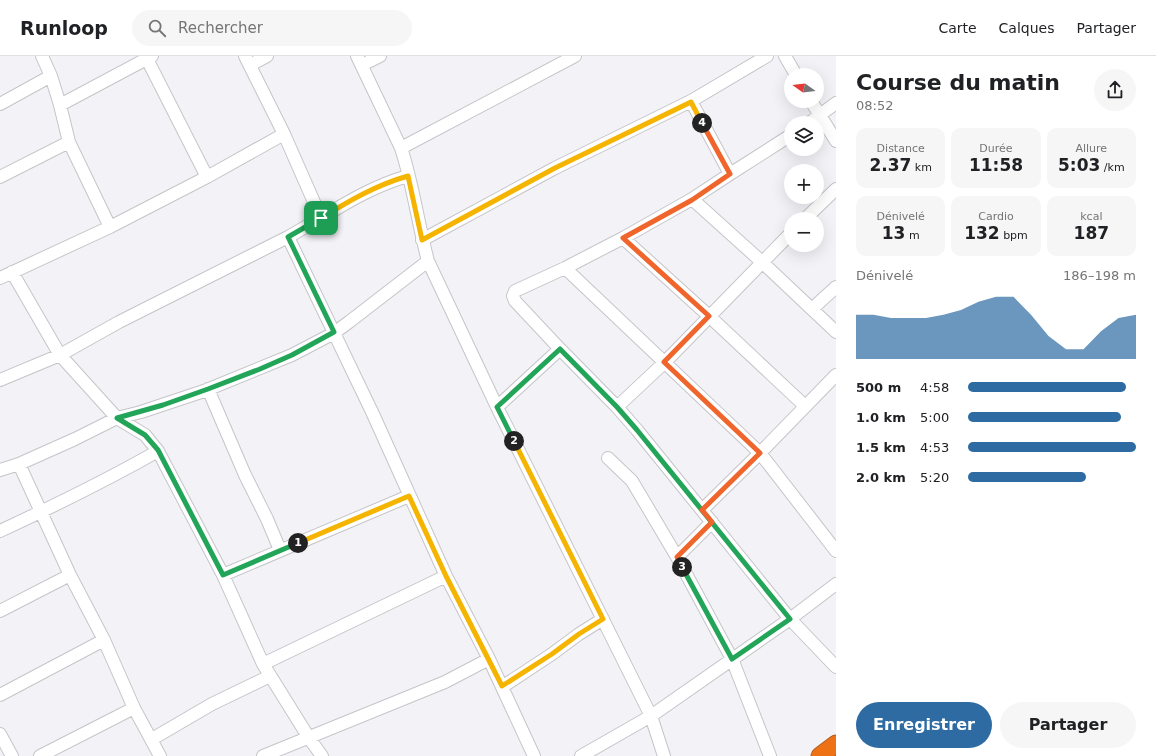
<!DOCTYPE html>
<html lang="fr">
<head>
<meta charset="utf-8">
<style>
	:root { --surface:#fff; --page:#f6f6f6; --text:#202124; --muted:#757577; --line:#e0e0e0; --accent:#2d6ba2 }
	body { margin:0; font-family:"DejaVu Sans",sans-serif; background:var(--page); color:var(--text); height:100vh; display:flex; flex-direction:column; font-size:15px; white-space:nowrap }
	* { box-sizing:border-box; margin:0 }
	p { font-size:13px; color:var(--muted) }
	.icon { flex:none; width:22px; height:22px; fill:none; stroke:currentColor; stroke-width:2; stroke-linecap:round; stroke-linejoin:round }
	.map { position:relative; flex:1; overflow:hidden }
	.panel { display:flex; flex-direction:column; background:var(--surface); width:320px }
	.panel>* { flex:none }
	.needle { width:26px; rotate:284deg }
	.buttons { position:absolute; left:784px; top:12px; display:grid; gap:8px }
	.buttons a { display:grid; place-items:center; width:40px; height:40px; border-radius:50%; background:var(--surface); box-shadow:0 4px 16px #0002; font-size:20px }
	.pin { position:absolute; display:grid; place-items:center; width:34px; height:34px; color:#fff; margin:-17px; border-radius:8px; box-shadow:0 2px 6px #0006 }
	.km { position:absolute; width:20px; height:20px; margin:-10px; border-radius:50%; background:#222; color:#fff; font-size:11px; line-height:20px; text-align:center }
	.round { display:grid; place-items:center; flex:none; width:42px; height:42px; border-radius:21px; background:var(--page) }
	.summary { display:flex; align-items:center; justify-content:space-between; height:68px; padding:0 20px }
	h1 { font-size:22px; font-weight:600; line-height:30px }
	.stats { display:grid; grid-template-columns:repeat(3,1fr); gap:6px; height:68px; padding:4px 20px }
	.stats div { display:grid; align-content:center; border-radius:10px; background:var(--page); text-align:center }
	.stats b { font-size:17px; font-weight:600 }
	.stats small { font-size:11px; font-weight:400 }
	.stats p { font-size:11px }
	.chart { height:112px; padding:8px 20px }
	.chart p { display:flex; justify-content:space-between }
	.chart svg { width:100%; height:72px; margin-top:4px; fill:var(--accent); opacity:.7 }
	.action { display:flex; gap:8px; margin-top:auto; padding:8px 20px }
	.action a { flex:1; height:46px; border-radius:24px; background:var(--accent); color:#fff; font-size:16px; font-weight:600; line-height:46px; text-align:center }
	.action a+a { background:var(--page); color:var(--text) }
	ul { padding:0 20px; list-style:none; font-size:13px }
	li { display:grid; grid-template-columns:64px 48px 1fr; align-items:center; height:30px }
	li i { height:10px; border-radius:5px; background:var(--accent) }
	header { display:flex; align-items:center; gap:24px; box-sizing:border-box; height:56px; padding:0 20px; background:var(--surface); border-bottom:1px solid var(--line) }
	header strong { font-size:19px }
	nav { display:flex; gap:22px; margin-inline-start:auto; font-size:14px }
	.search { width:280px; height:36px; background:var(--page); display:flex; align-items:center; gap:10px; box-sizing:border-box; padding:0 14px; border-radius:22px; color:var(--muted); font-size:15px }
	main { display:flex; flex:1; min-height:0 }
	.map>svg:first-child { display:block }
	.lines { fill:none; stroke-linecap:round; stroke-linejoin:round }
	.minor-casing { stroke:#c5c5c9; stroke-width:14 }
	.highway-casing { stroke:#af5e23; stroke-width:19 }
	.minor { stroke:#fff; stroke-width:12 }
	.highway { stroke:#ee7215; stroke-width:17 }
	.split-1-casing { stroke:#fff; stroke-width:8 }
	.split-2-casing { stroke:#fff; stroke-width:8 }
	.split-3-casing { stroke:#fff; stroke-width:8 }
	.split-4-casing { stroke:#fff; stroke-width:8 }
	.split-5-casing { stroke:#fff; stroke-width:8 }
	.split-1 { stroke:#22a559; stroke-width:5 }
	.split-2 { stroke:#f5b400; stroke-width:5 }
	.split-3 { stroke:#22a559; stroke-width:5 }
	.split-4 { stroke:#f0652b; stroke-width:5 }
	.split-5 { stroke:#f5b400; stroke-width:5 }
</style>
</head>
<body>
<header>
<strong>Runloop</strong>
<div class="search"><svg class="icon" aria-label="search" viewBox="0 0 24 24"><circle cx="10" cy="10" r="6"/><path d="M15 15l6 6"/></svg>Rechercher</div>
<nav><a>Carte</a><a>Calques</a><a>Partager</a></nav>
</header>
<main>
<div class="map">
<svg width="836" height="700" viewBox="0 0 836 700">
	<rect width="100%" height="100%" fill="#f2f2f7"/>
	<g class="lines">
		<defs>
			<path id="minor" d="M42,0l9,20 9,29 9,37 41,85
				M245,0l39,78 37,84 -33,19 85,177 73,162 43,83 45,97
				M357,0l44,92c12,36 17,76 27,113l69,146 154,309 13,40
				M785,0l11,19
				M147,3l60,118
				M250,9l17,-9
				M362,9l18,-9
				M691,45l39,73
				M811,45l25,40
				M0,48l51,-28
				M60,49l92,-49
				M809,67l27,-20
				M791,79l-61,39 -38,25 -69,39 -58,30 -50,23 -2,5 2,5 45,48 57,58 20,23 153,189 46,48
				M401,92l174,-92
				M0,121l69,-35
				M692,143l70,63 74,70
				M321,162c28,-17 55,-33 87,-42
				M805,163l31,-30
				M623,182l86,78 96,90
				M422,184l133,-72 136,-67 76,-45
				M565,212l195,185 76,98
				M12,216l48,83 57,63 28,17 13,16 65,124 40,89 46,74 13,18
				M0,222l110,-51 97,-50 77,-43
				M812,253l24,-22
				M0,324l60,-25 59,-33 169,-85
				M208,333l37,86 22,44 13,31
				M497,351l63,-58
				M617,351l48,-45 126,-129
				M608,402l24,23 45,76 55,102 38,97
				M19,408l51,111 34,65 30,68 26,48
				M0,414l19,-6 56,-25 42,-21 24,-6 63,-21 88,-36 42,-22 15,-11 79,-61
				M702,454l58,-57 76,-78
				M0,475c54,-25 107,-51 158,-80
				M677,501l35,-35
				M223,519l186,-79
				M0,555l70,-36
				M263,608l183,-88
				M502,631l50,-33 27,-20 24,-15
				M0,639l104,-55
				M0,678l12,22
				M152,683l60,-35 58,-28
				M40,700l94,-48
				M263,700l182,-74 44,-23
				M581,700l70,-40 139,-97 46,-35"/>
			<path id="highway" d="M820,700l16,-12"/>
		</defs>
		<use href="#minor" class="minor-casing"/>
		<use href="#highway" class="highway-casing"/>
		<use href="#minor" class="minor"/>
		<use href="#highway" class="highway"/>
	</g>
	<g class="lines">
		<defs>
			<path id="split-1" d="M298,487l-75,32 -65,-125 -13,-15 -28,-17 46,-13 45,-16 52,-20 32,-14 42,-23 -46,-95 33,-19"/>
			<path id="split-2" d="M298,487l111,-47 37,80 56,110 50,-32 27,-20 24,-15 -89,-178"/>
			<path id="split-3" d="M514,385l-17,-34 63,-58 57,58 20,23 153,189 -58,40 -50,-92"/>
			<path id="split-4" d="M682,511l-5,-10 35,-35 -10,-12 58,-57 -96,-91 45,-46 -86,-78 69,-38 38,-26 -28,-51"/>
			<path id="split-5" d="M321,162c28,-17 55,-33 87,-42l14,64 133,-72 136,-66 11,21"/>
		</defs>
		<use href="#split-1" class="split-1-casing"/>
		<use href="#split-2" class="split-2-casing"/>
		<use href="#split-3" class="split-3-casing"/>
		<use href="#split-4" class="split-4-casing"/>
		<use href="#split-5" class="split-5-casing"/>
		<use href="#split-1" class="split-1"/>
		<use href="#split-2" class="split-2"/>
		<use href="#split-3" class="split-3"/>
		<use href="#split-4" class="split-4"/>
		<use href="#split-5" class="split-5"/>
	</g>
</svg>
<div class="buttons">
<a><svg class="needle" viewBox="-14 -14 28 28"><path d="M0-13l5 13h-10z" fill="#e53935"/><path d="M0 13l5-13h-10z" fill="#757577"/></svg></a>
<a><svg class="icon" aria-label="layers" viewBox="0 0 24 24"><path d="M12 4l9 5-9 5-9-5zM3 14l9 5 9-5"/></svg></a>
<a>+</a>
<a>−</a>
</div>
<div class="pin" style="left:321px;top:162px;background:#1e9e55"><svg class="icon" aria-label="arrive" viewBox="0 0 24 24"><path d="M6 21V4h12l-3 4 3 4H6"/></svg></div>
<b class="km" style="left:298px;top:487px">1</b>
<b class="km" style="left:514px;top:385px">2</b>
<b class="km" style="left:682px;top:511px">3</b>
<b class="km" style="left:702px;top:67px">4</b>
</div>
<section class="panel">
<div class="summary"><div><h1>Course du matin</h1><p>08:52</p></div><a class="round"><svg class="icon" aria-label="share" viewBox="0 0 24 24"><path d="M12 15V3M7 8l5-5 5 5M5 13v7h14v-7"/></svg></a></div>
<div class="stats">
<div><p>Distance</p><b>2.37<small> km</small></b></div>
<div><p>Durée</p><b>11:58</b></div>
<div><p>Allure</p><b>5:03<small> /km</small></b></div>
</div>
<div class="stats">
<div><p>Dénivelé</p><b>13<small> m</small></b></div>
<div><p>Cardio</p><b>132<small> bpm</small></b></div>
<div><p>kcal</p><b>187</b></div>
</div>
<div class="chart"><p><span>Dénivelé</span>186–198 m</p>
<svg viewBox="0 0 160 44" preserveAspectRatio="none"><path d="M0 44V17L10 17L20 19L30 19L40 19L50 17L60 14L70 9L80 6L90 6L100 17L110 30L120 38L130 38L140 27L150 19L160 17V44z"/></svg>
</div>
<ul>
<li><b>500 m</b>4:58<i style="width:94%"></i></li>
<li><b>1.0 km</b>5:00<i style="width:91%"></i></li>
<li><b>1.5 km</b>4:53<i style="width:100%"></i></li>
<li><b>2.0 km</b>5:20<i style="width:70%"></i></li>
</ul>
<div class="action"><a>Enregistrer</a><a>Partager</a></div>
</section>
</main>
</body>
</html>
